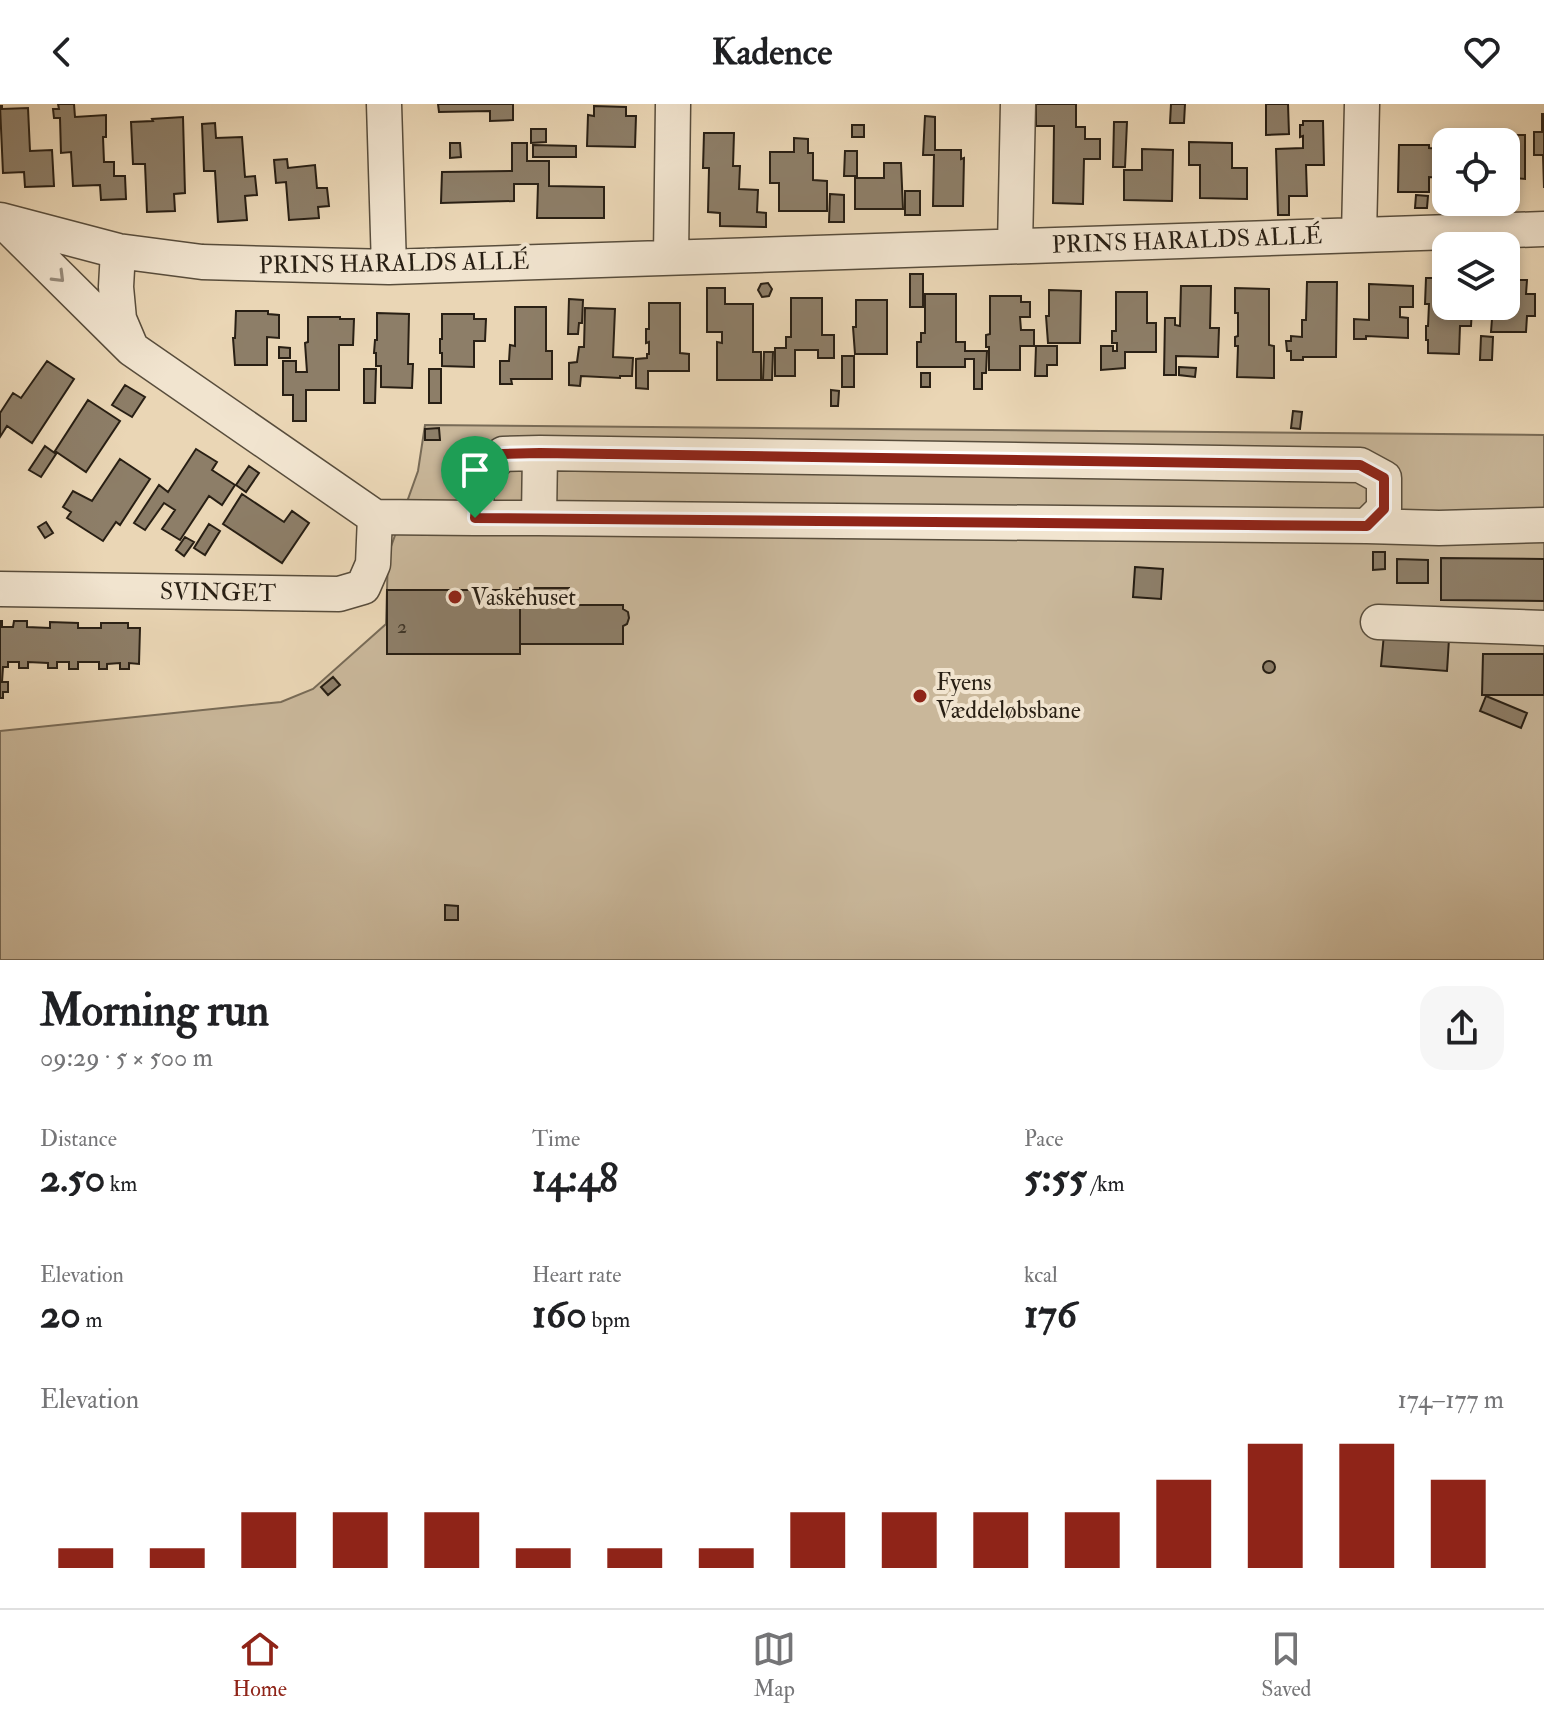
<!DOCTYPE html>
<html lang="en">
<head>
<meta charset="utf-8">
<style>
	:root { --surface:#fff; --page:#f6f6f6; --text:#202124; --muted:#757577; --line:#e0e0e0; --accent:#8f2418 }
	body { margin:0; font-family:"IM FELL Double Pica",serif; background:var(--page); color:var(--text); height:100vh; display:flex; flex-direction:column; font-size:30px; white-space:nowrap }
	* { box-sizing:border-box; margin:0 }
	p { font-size:26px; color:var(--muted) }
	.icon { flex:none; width:44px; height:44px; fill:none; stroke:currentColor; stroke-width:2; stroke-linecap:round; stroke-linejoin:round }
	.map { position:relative; height:856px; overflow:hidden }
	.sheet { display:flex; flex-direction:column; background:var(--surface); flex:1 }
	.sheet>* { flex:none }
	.tools { position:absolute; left:1432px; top:24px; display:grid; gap:16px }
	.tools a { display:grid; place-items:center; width:88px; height:88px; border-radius:16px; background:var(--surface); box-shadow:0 4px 12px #0003; font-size:40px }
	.pin { position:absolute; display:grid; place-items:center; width:68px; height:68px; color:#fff; margin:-82px -34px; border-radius:50% 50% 50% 0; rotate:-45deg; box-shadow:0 0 8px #0007 }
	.pin .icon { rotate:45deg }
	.round { display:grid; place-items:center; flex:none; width:84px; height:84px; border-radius:24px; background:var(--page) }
	.headline { display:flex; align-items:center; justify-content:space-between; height:136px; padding:0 40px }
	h1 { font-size:44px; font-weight:800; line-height:60px }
	.figures { display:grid; grid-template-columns:repeat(3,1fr); gap:12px; height:136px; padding:8px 40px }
	.figures div { display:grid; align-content:center }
	.figures b { font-size:40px; font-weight:800 }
	.figures small { font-size:22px; font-weight:400 }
	.figures p { font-size:22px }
	.chart { height:224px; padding:16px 40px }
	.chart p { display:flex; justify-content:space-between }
	.chart svg { width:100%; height:144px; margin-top:8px; stroke:var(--accent); stroke-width:6 }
	header { display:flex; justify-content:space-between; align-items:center; height:104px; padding:0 40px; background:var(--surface); font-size:36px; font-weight:800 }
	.menu { display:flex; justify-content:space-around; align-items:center; height:112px; border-top:2px solid var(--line); background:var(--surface); font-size:22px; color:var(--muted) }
	.menu a { display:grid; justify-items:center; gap:4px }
	.menu .active { color:var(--accent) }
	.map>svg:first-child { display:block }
	.green { fill:#c9b79a; stroke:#786b57; stroke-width:2 }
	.building { fill:#8d7e68; stroke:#281f14; stroke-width:2 }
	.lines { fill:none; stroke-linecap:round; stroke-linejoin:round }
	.minor-casing { stroke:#584d3c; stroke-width:37 }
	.minor { stroke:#f1e4cf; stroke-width:34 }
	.oneway { stroke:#978b7b }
	.route-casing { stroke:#fff; stroke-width:16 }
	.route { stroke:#8f2418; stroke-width:10 }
	.poi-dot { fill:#8f2418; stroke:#f1e4cf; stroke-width:3 }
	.labels { text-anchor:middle; stroke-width:8; stroke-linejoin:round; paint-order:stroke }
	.number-label { font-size:20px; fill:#413729 }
	.street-label { font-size:24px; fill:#281f14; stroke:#f1e4cf }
	.poi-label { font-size:24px; fill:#281f14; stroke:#f1e4cf; text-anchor:start }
</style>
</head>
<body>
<header><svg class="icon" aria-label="back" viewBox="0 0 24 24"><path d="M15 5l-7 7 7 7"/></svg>Kadence<svg class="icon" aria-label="heart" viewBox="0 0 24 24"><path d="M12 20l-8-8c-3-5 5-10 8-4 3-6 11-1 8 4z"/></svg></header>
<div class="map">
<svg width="1544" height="856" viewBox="0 0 1544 856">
	<rect width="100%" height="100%" fill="#ead6b5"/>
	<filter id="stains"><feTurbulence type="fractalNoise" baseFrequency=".0025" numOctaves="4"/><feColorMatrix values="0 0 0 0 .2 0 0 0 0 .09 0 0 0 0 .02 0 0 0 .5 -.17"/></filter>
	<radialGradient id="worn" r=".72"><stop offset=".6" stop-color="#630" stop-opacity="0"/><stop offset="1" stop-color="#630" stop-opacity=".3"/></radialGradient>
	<path class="green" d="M425,321l1119,10v525h-1544v-229l281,-29 32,-13 73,-65 2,-69 30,-84z"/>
	<path class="building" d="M58,0h16l1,13 31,-2v22h-3l1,25h10v14h11l1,23 -25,1 -1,-15 -27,1 -2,-34 -10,1 -1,-35h-6l-1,-9h6z
		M438,0h75v16l-23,1v-10l-51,1z
		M1036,0h40v23h9v12h15v20h-16l-1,45 -30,-1 1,-77h-18z
		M1171,0h14l-1,19h-14z
		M1266,0h22l1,30 -23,1z
		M0,2h2v3l26,-1 2,43 22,-1 2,36 -29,1 -1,-15 -21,1z
		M594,2l32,1v9h10l-1,31 -48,-1 1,-31 6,1z
		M1542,10h2v74l-1,-33h-9v-23h8z
		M925,12l10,1v33h26v9l3,-1 -1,48h-30l1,-51h-11z
		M183,13l2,76 -11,1 1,17 -28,1 -2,-48h-12l-2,-42 22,-1 -1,-2z
		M1303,17h20l1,44h-18l1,31h-18v19h-11l-2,-66 27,-1v-12l-3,1v-12h3z
		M1114,18h13l-2,45h-12z
		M215,19l1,15 26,-1 3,40 10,-1 2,19 -12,1 2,24 -29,2 -3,-51h-11l-2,-47z
		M852,21h12v12h-12z
		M531,25h15v13l-15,1z
		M1458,27h12v11h-12z
		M704,29h30l-1,33h7l-1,23 19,1 -1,22 9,1v14l-46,-1v-13l-12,-1 1,-44h-6z
		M1500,31h25v44l-10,-1v12h-9v-48h-6z
		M794,34l14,1v14h5v27l14,1v30h-48v-28h-9v-31h24z
		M1189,38l43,1v25h15v31l-47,-1v-33h-11z
		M450,39h10l1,14 -11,1z
		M512,39h15v18h22v25l55,1v31h-67l1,-34h-24v17l-73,2 1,-31 70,-1z
		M533,41l43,1v11h-43z
		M1399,41h30v3l15,1 -1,29 -14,-1v15h-31z
		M1142,45l31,1 -1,51 -48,-1v-30h18z
		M845,47h12v25h-13z
		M287,55l1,9 27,-3 2,23h10l2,18 -11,1 1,11 -30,2 -3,-38 -10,1 -2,-23z
		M884,59h17l2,46h-48v-31h29z
		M905,87h15v24h-15z
		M830,90l14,1v27h-15z
		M1416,91l12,1 -1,12h-12z
		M910,170h13v33h-13z
		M1426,174h15v22h5v6l26,2 -1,18h-11l-1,28 -31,-1v-13h-2v-14h2l1,-22h-4z
		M1506,176h21l-1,14h9v22h-8l-1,16h-35l1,-13h4v-13h10z
		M1307,178h30l-1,75h-33v3h-12v-9h-4l-1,-10h5v-5l11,1v-17h4z
		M768,179l4,6 -3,7 -7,1 -4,-7 3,-6z
		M1369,180l44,2v21h-13v10l8,1v20l-42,-2v3h-12v-20l15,1z
		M1181,182h30l-1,42h9l-1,29 -42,-1v19h-12l1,-57h10v7l5,1z
		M707,184h18v16h28v48h8v28h-44v-38l5,1v-11h-15z
		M1235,184l34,1v56l5,1v32l-37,-1 1,-31h-3v-9l3,-1v-23h-3z
		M1049,186l32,1 -1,52h-32l-2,-27h3z
		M1116,188h31v31h9v29h-31v16l-24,2v-24h12v5h4v-8h-5v-12h4z
		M925,190h31v48h9v9h22l-1,22h-4v16h-8v-30h-9v8h-48v-25h4v-9h4z
		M990,192h31v6h9v15h-10l1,13h13v16h-14v24h-31v-23h-3v-12l4,-1z
		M791,194h31v37h12v23h-16v-8h-23v26h-20v-28h11v-11h5z
		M569,195l14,1 -1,23h-3l-1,11h-10z
		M856,196h31v54h-32l-2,-27h3z
		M649,199h31v50l9,1v17h-41v18l-12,-1v-29l11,-1v-4h2v-12l-3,1v-14h3z
		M515,203h31v44h6v28h-41l1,5h-12v-23h9l1,-16 5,1z
		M585,204l30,1 -2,48 20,1 -1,18h-12v2l-39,-2 -1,10 -11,-1v-22l8,-1 2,-15h5z
		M236,207h32v3l11,1v23l-12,-1v28h-32l-2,-27h2z
		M377,209l32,1 -1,50h5l-1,24 -31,-1v-21h-5v-13h-2l1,-13h2z
		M442,210h32v5h12l-1,22h-11v26l-32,-1v-13h-2v-14h2z
		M308,213h32v2h14l-1,26h-14v45h-33v31h-13v-26h-10v-34h13v11h11l-2,-29 3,-1z
		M1481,232l12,1 -1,23h-12z
		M1036,242h21v19h-10v11h-12z
		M279,243l11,1v10h-11z
		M764,248h9l-1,28h-9z
		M842,252h12v31h-12z
		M47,257l27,18 -42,64 -25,-17 -7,11v-24l13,-20 8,5z
		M1179,263l17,1 -1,9 -16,-2z
		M364,265h12l-1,34h-11z
		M429,265h12v34h-12z
		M921,269h9v14h-9z
		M125,281l20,12 -13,20 -20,-12z
		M831,286l8,1 -1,15h-7z
		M88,296l32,21 -34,51 -31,-21z
		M1293,307l9,1 -2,17 -9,-1z
		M439,324l1,12h-15v-11z
		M45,342l11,8 -15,23 -12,-7z
		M196,345l21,13 -5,8 23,15 -13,20 -13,-9 -29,44 -18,-11 13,-19 -11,-7 -19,27 -11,-7 25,-38 9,7z
		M120,355l30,20 -30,46 -4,-3 -13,19 -36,-23 4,-6 -8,-5 10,-16 19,10z
		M249,362l10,7 -13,19 -10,-7z
		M242,390l42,28 8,-11 17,12 -27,40 -59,-39z
		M46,418l7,11 -8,5 -7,-11z
		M209,420l11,7 -15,24 -11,-7z
		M185,433l9,5 -10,14 -8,-6z
		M1373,448h12v17l-12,1z
		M1441,454l103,1v42l-103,-1z
		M1397,455l31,1v23h-31z
		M1135,463l28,2 -2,30 -28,-2z
		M520,484h49v17h-49z
		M387,486h133v64h-133z
		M520,501h103v4l5,3 1,6 -2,6 -4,2v18h-103z
		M0,517h2v6h11l1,-6h13v6l23,1v-6l28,1v5h23v-5h27v5h12l-1,36 -10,-1v6h-9v-6l-13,1v5h-8v-7h-21v7h-9v-7h-12v6h-9v-5l-20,-1v6h-9v-6h-11v5h-5l-1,15h6v10h-5v6h-3z
		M1384,530l65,5 -2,32 -66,-5z
		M1483,550h61v41h-62z
		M1263 563a6 6 0 1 1 12 0a6 6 0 1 1-12 0Z
		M333,573l7,8 -12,10 -7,-8z
		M1486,592l41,17 -6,15 -41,-17z
		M445,801l13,1v14h-13z"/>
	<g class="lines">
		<defs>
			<path id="minor" d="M384,0l5,163
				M0,116l118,31 84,11 187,5 1155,-38
				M4,118l128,127 243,168 100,1
				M1359,131l3,-131
				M1015,142l3,-142
				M118,147l-2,36 3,32 11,26
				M671,153l2,-153
				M540,349l-1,65h-64l3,-42 25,-22z
				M539,414l828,8 17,-17v-31l-24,-13 -820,-12
				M1367,422l72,2 105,-3
				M0,485l339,5 24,-7 10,-23 2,-47
				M1378,518l166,6"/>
		</defs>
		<use href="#minor" class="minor-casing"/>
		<use href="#minor" class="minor"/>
	</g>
	<defs><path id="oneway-chevron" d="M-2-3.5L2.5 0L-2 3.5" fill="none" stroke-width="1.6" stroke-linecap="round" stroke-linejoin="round" transform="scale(2)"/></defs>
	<use class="oneway" href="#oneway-chevron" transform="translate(59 173) rotate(45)"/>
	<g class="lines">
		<defs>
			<path id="route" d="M540,349l820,12 24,13v31l-17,17 -892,-8 3,-42 25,-22z"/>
		</defs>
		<use href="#route" class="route-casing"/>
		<use href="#route" class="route"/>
	</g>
	<g class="poi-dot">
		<circle cx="455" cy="493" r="8"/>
		<circle cx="920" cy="592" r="8"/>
	</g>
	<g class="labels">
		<g class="number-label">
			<text x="402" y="529">2</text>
		</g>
		<g class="street-label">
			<text transform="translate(1187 136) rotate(-2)" y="8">PRINS HARALDS ALLÉ</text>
			<text transform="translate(394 159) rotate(-1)" y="8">PRINS HARALDS ALLÉ</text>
			<text transform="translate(218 488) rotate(1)" y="8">SVINGET</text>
		</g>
		<g class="poi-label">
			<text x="471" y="501">Vaskehuset</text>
			<text x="936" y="586">Fyens<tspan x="936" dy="28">Væddeløbsbane</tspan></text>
		</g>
	</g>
	<rect width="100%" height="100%" filter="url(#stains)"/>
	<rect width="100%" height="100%" fill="url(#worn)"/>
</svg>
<div class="tools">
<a><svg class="icon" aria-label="locate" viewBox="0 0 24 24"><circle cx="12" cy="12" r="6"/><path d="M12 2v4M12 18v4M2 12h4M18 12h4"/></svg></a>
<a><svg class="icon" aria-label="layers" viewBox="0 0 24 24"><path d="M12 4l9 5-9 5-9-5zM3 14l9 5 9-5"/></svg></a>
</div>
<div class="pin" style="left:475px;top:414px;background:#1e9e55"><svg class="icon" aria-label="arrive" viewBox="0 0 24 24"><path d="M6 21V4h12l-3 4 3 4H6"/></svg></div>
</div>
<section class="sheet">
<div class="headline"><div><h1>Morning run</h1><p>09:29 · 5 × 500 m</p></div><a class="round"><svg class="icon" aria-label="share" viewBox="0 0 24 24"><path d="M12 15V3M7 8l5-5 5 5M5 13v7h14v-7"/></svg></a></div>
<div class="figures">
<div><p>Distance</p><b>2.50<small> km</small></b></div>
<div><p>Time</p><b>14:48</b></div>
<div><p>Pace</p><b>5:55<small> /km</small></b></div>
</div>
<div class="figures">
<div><p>Elevation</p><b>20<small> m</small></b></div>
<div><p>Heart rate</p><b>160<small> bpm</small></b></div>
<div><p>kcal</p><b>176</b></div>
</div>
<div class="chart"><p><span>Elevation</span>174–177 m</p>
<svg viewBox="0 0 160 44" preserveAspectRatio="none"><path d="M5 44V38M15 44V38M25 44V27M35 44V27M45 44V27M55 44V38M65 44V38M75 44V38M85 44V27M95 44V27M105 44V27M115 44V27M125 44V17M135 44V6M145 44V6M155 44V17"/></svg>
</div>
</section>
<nav class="menu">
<a class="active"><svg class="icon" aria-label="home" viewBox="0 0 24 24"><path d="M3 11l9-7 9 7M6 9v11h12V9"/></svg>Home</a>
<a><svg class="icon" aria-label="map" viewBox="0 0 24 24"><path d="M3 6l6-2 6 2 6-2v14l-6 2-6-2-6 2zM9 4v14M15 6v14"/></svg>Map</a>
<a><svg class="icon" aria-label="saved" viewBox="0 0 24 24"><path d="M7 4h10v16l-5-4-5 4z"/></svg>Saved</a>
</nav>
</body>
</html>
